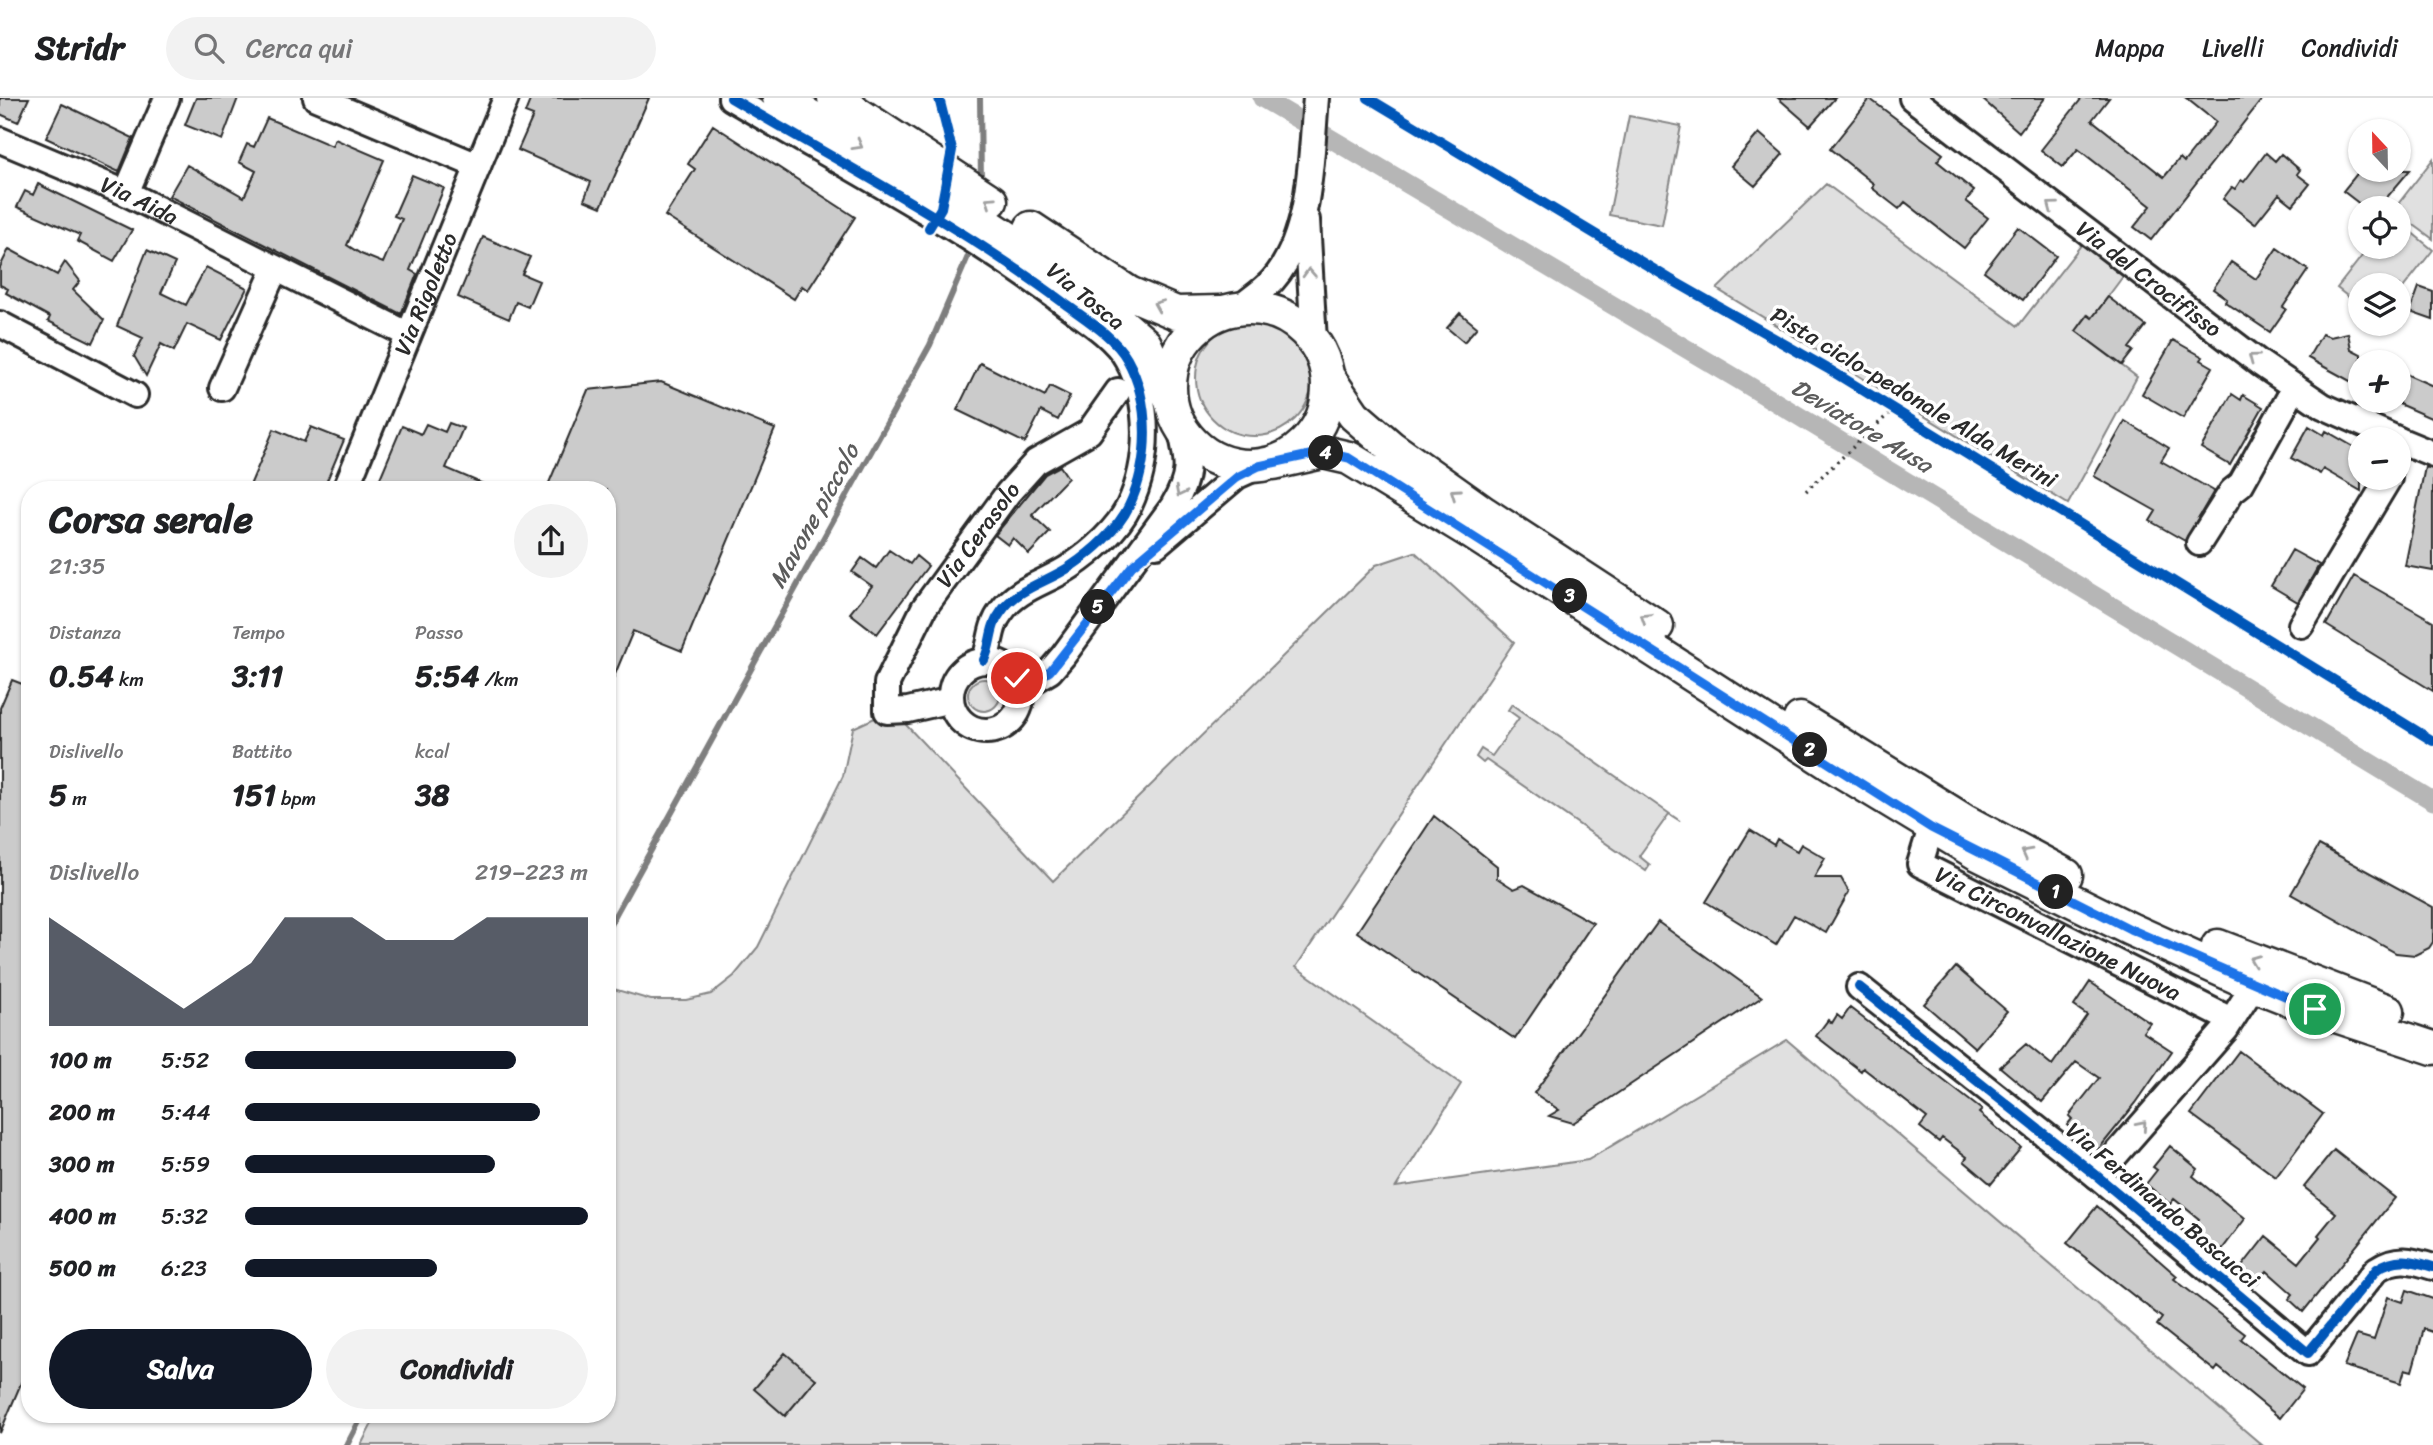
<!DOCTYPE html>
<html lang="it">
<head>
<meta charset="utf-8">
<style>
	:root { --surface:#fff; --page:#f2f2f2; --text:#202124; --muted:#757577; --line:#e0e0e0; --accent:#111827 }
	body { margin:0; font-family:Sriracha,sans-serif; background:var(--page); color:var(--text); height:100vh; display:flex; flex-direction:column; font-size:26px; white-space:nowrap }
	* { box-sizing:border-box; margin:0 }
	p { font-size:23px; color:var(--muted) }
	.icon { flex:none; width:38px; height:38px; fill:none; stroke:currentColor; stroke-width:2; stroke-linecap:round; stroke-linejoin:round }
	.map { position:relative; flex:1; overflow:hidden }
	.panel { position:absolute; left:21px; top:383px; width:595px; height:942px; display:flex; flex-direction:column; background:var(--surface); border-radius:28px; box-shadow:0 2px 5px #0004 }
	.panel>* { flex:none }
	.needle { width:46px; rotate:338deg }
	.controls { position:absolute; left:2348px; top:21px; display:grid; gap:14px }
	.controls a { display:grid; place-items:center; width:63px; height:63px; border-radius:50%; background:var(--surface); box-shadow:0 2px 5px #0004; font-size:35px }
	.pin { position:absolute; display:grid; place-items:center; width:60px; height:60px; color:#fff; margin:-30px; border:4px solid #fff; border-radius:50%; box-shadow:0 2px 7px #0007 }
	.km { position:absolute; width:35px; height:35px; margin:-18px; border-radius:50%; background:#222; color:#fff; font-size:19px; line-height:35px; text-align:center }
	.round { display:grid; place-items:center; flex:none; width:74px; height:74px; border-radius:37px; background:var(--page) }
	.head { display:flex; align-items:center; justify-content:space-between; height:119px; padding:0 28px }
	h1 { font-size:38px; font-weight:800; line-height:52px }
	.metrics { display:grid; grid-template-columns:repeat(3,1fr); gap:10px; height:119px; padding:7px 28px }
	.metrics div { display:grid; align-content:center }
	.metrics b { font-size:30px; font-weight:800 }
	.metrics small { font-size:19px; font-weight:400 }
	.metrics p { font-size:19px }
	.chart { height:196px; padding:14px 28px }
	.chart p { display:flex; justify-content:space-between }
	.chart svg { width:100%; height:126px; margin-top:7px; fill:var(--accent); opacity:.7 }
	.action { display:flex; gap:14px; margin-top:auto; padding:14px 28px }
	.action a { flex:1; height:80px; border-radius:42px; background:var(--accent); color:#fff; font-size:28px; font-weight:800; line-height:80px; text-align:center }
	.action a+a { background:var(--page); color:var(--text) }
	ul { padding:0 28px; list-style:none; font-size:23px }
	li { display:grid; grid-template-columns:112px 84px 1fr; align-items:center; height:52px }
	li i { height:18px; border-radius:9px; background:var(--accent) }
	header { display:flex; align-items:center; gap:42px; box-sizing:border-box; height:98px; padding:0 35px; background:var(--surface); border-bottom:2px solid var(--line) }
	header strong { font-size:33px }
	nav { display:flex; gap:38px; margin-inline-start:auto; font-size:24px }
	.search { width:490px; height:63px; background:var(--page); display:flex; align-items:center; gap:18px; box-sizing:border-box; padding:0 24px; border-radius:38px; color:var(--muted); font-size:26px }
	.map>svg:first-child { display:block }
	.green { fill:#e0e0e0; stroke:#868686; stroke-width:2 }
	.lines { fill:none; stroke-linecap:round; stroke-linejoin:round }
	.stream { stroke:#7e7e7e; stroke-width:6 }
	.canal { stroke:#b6b6b6; stroke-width:19 }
	.building { fill:#cbcbcb; stroke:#2b2b2b; stroke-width:2 }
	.minor-casing { stroke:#2b2b2b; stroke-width:30 }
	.major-casing { stroke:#2b2b2b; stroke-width:37 }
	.path { stroke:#2b2b2b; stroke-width:3.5; stroke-dasharray:2 5; stroke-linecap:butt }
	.minor { stroke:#fff; stroke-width:24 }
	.major { stroke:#fff; stroke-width:32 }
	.cycleway-casing { stroke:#fff; stroke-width:15 }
	.cycleway { stroke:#0057b8; stroke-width:10 }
	.oneway { stroke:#a0a0a0 }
	.route-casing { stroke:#fff; stroke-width:14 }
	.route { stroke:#1a73e8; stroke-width:9 }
	.labels { text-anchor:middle; stroke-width:7; stroke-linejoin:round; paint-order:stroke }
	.street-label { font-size:23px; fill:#2b2b2b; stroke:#fff }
	.water-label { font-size:24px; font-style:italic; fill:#5c5c5c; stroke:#fff }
</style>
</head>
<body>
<header>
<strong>Stridr</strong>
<div class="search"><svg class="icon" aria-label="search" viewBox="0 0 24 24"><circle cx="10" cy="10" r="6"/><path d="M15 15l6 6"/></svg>Cerca qui</div>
<nav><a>Mappa</a><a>Livelli</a><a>Condividi</a></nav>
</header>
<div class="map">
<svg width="2433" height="1347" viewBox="0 0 2433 1347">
	<rect width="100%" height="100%" fill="#fff"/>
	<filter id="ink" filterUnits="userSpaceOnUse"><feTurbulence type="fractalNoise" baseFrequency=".0143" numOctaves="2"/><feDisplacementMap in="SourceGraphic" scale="14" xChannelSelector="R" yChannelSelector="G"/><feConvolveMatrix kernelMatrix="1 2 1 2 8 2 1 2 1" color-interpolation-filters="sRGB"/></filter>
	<g filter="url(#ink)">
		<path class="green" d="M1629,18l52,10 -19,99 -53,-10z
			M2433,61v80l-34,-25v-6h-4z
			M1826,86l192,142 64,-82 42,31 -32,43 -5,-3 -11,16 61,46 -69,127 -351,-215z
			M2399,124l34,28 -34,43v-8h-38v22l-24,-19 32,-41h30z
			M1196 280a58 58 0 1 1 116 0a58 58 0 1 1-116 0Z
			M1415,454l99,90 -218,325 165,117 -65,103 192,-27 199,-120 475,405h-1901l16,-31h230v-427l44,13h35l25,-6 23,-18 24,-29 85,-171 10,-48 39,-18 161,171 323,-316z
			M968 597a16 16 0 1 1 32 0a16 16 0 1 1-32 0Z
			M1512,606l168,117 -11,-7 -30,42 11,9 -4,6 -160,-111 -3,3 -7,-6 5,-8 11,7 27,-38 -11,-8z"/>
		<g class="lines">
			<path class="stream" d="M980,0l1,86
				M607,832l323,-585 42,-98
				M347,1347l16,-31"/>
			<path class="canal" d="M1262,0l479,283 692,420"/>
		</g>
		<path class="building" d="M0,0h29l-11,24 -18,-8z
			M196,0h42l-16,42 -37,-15z
			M531,0h118l-48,109 -17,-7 7,-18 -73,-32 15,-34 -8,-3z
			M1778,0h57l-25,28z
			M1981,0h64l-26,34z
			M2082,0h27l-17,22 72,57 16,-19 4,4 32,-40 -30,-24h77l-112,142 -17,-13 17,-21 -73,-57 -15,18 -22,-17z
			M1870,1l73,55 -6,7 37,30 -8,10 22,17 -24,30 -59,-46 -6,7 -27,-21 2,-4 -44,-35z
			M62,6l71,34 -14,34 -73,-34z
			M267,20l65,28 3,-7 49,21 -37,85 14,9 22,9 19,-44 -8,-3 18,-41 32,13 -34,82 7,4 -16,40 -232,-118 18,-31 57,32 12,-26 -17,-9 8,-18 7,3z
			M713,27l142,92 -47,73 -6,-4 -8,13 -129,-83 30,-47 -7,-5z
			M1759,35l24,21 -28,32 -24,-20z
			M2266,55l9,8 6,-7 19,16 -3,4 13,10 -17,21 -14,-11 -24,30 -32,-25 9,-12 3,2 6,-9 3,2z
			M2360,72h50l-32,38h-13l-22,-17z
			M38,86l94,46 -18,31 -37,-20 3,-6 -63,-28 8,-16 8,4z
			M2018,129l38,29 -33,44 -39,-29z
			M483,139l47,20 -8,17 17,7 -11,26 -12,-5 -7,17 -51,-22z
			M2277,150l31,22 -25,37 3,2 -16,23 -45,-30 2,-3 -14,-10 18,-27 25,17z
			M9,151l48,26 8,-13 15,19 -7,9 31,30 -11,23 -45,-22 2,-4 -44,-24 2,-4 -8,-4v-18z
			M147,152l28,13 -14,30 25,12 20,-38 41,21 -26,52 -34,-16 -13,27 -13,-7 -15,32 -12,-20 9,-18 -26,-12z
			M2419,189l14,5v28l-23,-8z
			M2108,199l38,29 -17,22 4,3 -11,14 -46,-34 12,-16 4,3z
			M1460,215l17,14 -13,15 -17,-14z
			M2348,235l3,16 10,5v33l-53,-29 14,-24 8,3z
			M2173,242l30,17 -2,3 12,7 -30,51 -41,-24z
			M980,265l65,33 5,-10 20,10 -12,24 -17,-9 -16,32 -68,-33z
			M2399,273l34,15v33l-34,-15z
			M661,284l114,47 -93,222 -49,-20 -25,60 -1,-201h-61l42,-100z
			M2232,296l9,6 2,-5 20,12 -33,58 -29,-17z
			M2125,323l44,27 -8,13 53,30 -29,50 -35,-20 6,-10 -62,-35z
			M449,325l14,5 -17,40 51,22h-122l27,-64 19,8 5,-10 19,8z
			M2309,328l15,9 2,-4 35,20v40l-38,-22 -3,5 -29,-16z
			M311,329l33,13 -21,50h-75l26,-61 30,13z
			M1060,368l8,12 -36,37 18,17 -21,22 -16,-16 -5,7 -13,-10 50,-61z
			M2425,369l8,2v102l-28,-5z
			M889,452l21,14 6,-8 12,10 -51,68 -27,-21 22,-27 -20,-14 10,-14 14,10z
			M2292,452l27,15 -21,37 -27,-16z
			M2354,478l79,45v70l-107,-66z
			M12,582l18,7v675l-30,71v-725z
			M1434,718l63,50v12l17,11 10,-4 69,38 -78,116 -158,-107z
			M1750,732l24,15 3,-6 20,12 4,-7 24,14 -11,20h27l8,14 -23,41 -32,-18 -18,30 -70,-43z
			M2319,747l114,62v35l-4,6 -14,7 -19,-2 -105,-59z
			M1658,824l104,75 -189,126 -24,-7 10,-6 -25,-17z
			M1956,869l51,44 -32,37 -51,-44z
			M2090,884l60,41 -7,9 29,19 -36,52 -38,47 -31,-25 5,-6 -3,-3 30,-38 -23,-16 -34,40 -42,-35 26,-23 26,21 35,-50 -13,-9z
			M1850,910l132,102 -3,3 42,35 -30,36 -27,-23 3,-4 -25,-19 -3,4 -19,-15 7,-9 -64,-50 -2,3 -45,-35 12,-16 4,3 5,-8 5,4z
			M2239,953l84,63 -47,63 -85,-63z
			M2170,1048l28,23 -5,7 52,43 -25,33 -29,-23 8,-10 -25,-20 -4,5 -24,-20 11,-14 -4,-3z
			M2334,1052l61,48 -92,114 -14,-13 4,-5 -26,-23 -10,12 -17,-14 26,-33 33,27 21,-26 -2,-2 18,-22 -32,-26z
			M2097,1108l80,70 -3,3 71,55 -4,5 62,50 -23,29 -62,-51 -3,4 -58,-46 5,-7 -95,-75z
			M2407,1192l26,9v33l-9,-3 -12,42 -7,-2 -4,14 -57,-17 13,-31 17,5 14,-43 15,5z
			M785,1255l31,26 -31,37 -31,-27z"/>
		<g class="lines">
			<defs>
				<g id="minor">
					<path d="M316,0l162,68"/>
					<path d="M731,0c111,66 229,127 333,205 20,15 50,33 63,56 24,43 23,103 2,147 -11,23 -37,46 -58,60 -23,16 -54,22 -70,46 -12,15 -9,32 -17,48"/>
					<path id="s1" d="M1912,0l349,266 62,42 74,33"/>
					<path id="s2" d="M0,42l126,53 281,141"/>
					<path d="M126,95l41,-95"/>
					<path d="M1307,122l7,121"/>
					<path d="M1240,210c10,-9 23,-17 33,-28 39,-44 38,-127 43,-182"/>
					<path d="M0,226l135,71"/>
					<path d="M222,290l53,-119"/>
					<path d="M2399,342l34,14"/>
					<path id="s3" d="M345,392l161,-392"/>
					<path d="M2199,445l33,-52 9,-7 54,-97"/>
					<path d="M1156,447l81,-69 22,-10"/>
					<path d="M2301,527l88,-147"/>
					<circle cx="986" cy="598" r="35"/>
					<path d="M1021,590l29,-17 13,-15 110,-150c19,-32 15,-44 7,-79"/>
					<path id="s4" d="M951,602l-43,10 -21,1v-28l37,-75 84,-115 28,-31 53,-30 29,-41"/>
					<path id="s5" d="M1931,730l-11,36 311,156"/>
					<path d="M1859,889l238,189 211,177 69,-84c20,-13 34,-9 56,-2"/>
					<path d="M2097,1078l129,-147 28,-44"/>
				</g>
				<path id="major" d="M779,0l148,87 107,70 73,56 38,33 24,52
					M834,0l157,103
					M1031,130l98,65 47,20 45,-1
					M1170 289a79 79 0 1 1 158 0a79 79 0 1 1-158 0Z
					M1328,279l26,38 37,32 93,66 173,113
					M1274,365l49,-11 26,6 123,75 374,241 132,80 152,75 124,56 61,24 118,39
					M1800,621l165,102 101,54
					M2218,848l170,65"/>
			</defs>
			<use href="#minor" class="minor-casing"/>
			<use href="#major" class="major-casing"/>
			<path class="path" d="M1806,393l87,-81"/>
			<use href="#minor" class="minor"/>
			<use href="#major" class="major"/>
			<defs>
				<path id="cycleway" d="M731,0c111,66 229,127 333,205 20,15 50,33 63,56 24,43 23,103 2,147 -11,23 -37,46 -58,60 -23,16 -54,22 -70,46 -12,15 -9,32 -17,48
					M1368,0l302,181 160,91 603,371
					M929,130l12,-20 11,-58 -13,-52
					M1859,889l238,189 211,177 69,-84c20,-13 34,-9 56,-2"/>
			</defs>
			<use href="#cycleway" class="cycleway-casing"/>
			<use href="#cycleway" class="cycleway"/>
		</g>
		<defs><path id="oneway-chevron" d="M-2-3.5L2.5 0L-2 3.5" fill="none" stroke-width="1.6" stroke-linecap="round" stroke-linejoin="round" transform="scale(1.75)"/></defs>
		<g class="oneway">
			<use href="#oneway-chevron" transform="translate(858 47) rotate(30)"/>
			<use href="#oneway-chevron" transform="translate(990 103) rotate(-146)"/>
			<use href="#oneway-chevron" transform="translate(2052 108) rotate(-143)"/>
			<use href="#oneway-chevron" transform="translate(1309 175) rotate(-93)"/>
			<use href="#oneway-chevron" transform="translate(1158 207) rotate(-157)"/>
			<use href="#oneway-chevron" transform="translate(2253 260) rotate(-143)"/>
			<use href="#oneway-chevron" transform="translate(1180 394) rotate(117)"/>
			<use href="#oneway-chevron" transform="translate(1455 395) rotate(-145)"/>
			<use href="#oneway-chevron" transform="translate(1645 520) rotate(-147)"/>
			<use href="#oneway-chevron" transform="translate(2026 755) rotate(-152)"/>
			<use href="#oneway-chevron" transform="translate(2254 862) rotate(-159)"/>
			<use href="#oneway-chevron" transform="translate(2142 1027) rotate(-49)"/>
		</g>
	</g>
	<g class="lines" filter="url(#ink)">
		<defs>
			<path id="route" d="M1017,580l4,10 29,-17 82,-105 105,-89 22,-11 64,-14 26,6 582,370 199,101 185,80"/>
		</defs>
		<use href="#route" class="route-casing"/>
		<use href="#route" class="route"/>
	</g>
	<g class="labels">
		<g class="street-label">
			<text dy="8" stroke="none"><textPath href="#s2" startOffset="152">Via Aida</textPath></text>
			<text dy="8" stroke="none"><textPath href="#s1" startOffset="298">Via del Crocifisso</textPath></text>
			<text dy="8" stroke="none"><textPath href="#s3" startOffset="212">Via Rigoletto</textPath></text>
			<text transform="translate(1086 198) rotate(39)" y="8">Via Tosca</text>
			<text transform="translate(1914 299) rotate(31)" y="8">Pista ciclo-pedonale Alda Merini</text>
			<text dy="8" stroke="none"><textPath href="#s4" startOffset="268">Via Cerasolo</textPath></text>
			<text dy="8" stroke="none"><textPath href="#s5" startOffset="192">Via Circonvallazione Nuova</textPath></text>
			<text transform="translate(2163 1107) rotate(40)" y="8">Via Ferdinando Bascucci</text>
		</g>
		<g class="water-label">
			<text transform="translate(1862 328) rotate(31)" y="8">Deviatore Ausa</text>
			<text transform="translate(814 418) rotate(-61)" y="8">Mavone piccolo</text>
		</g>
	</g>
</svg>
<div class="controls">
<a><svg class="needle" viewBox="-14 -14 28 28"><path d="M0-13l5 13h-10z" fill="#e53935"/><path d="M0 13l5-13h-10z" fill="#757577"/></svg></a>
<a><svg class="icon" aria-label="locate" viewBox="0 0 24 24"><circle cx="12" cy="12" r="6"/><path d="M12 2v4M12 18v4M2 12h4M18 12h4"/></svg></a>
<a><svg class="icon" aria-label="layers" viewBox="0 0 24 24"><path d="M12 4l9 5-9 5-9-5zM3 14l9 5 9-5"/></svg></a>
<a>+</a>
<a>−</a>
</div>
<div class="pin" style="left:2315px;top:911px;background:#1e9e55"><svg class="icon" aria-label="arrive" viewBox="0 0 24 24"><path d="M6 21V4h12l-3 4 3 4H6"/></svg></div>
<div class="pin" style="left:1017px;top:580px;background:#d93025"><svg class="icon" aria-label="check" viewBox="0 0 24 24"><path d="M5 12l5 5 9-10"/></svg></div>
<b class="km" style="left:2056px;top:794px">1</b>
<b class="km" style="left:1810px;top:652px">2</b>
<b class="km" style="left:1570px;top:498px">3</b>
<b class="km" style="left:1326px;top:355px">4</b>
<b class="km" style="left:1098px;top:509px">5</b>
<section class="panel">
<div class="head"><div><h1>Corsa serale</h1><p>21:35</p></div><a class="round"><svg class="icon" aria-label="share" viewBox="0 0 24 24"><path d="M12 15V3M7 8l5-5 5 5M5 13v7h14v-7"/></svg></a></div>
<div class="metrics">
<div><p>Distanza</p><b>0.54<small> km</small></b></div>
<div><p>Tempo</p><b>3:11</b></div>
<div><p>Passo</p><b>5:54<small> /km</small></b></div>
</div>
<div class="metrics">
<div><p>Dislivello</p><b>5<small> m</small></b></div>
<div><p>Battito</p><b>151<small> bpm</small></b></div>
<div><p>kcal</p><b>38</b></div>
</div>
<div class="chart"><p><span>Dislivello</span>219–223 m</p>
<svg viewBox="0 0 160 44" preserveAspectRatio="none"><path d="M0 44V6L10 14L20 22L30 30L40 38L50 30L60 22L70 6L80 6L90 6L100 14L110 14L120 14L130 6L140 6L150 6L160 6V44z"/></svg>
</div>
<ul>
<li><b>100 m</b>5:52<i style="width:79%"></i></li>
<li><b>200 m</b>5:44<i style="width:86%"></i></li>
<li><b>300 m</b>5:59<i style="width:73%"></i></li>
<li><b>400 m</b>5:32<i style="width:100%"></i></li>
<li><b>500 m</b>6:23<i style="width:56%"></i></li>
</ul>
<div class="action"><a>Salva</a><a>Condividi</a></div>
</section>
</div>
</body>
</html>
